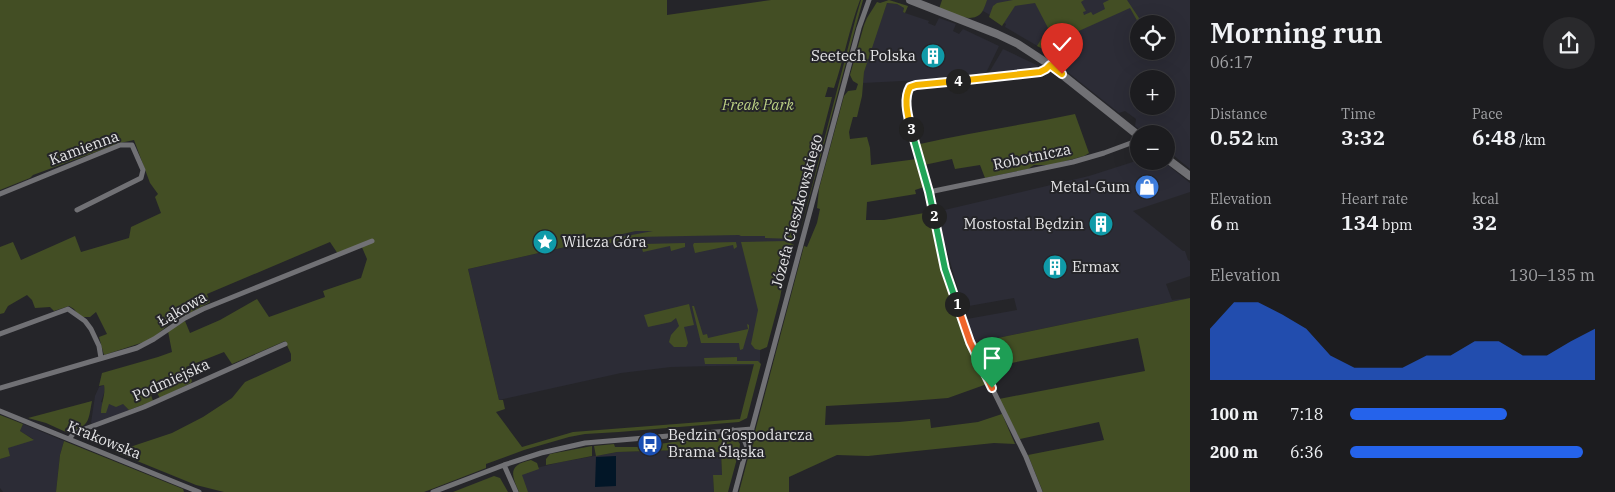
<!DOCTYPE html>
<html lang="en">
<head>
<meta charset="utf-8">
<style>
	:root { --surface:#1c1c1f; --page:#29292c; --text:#f1f3f6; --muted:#a0a1a4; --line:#3a3a3d; --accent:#2563eb }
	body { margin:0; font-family:"IBM Plex Serif",serif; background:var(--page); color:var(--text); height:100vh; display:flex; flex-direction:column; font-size:19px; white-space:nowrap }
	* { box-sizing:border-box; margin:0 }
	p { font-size:16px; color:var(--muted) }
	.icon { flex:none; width:28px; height:28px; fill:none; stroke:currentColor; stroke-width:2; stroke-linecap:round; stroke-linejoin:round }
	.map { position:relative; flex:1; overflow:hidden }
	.details { display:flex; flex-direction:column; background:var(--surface); width:425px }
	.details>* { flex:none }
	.controls { position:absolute; left:1130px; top:15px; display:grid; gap:10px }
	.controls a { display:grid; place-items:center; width:45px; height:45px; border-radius:50%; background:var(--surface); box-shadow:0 5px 20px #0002,0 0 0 1px var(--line); font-size:25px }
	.pin { position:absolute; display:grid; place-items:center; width:42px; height:42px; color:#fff; margin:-51px -21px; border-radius:50% 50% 50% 0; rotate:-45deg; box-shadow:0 0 5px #0007 }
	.pin .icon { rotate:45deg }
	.km { position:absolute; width:25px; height:25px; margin:-12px; border-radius:50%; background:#222; color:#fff; font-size:14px; line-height:25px; text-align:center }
	.round { display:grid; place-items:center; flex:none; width:52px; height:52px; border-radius:26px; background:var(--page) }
	.summary { display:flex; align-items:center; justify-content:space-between; height:85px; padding:0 20px }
	h1 { font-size:28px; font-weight:600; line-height:38px }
	.figures { display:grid; grid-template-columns:repeat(3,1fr); gap:8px; height:85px; padding:5px 20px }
	.figures div { display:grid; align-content:center }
	.figures b { font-size:21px; font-weight:600 }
	.figures small { font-size:14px; font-weight:400 }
	.figures p { font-size:14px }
	.chart { height:140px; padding:10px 20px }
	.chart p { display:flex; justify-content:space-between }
	.chart svg { width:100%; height:90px; margin-top:5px; fill:var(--accent); opacity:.7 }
	ul { padding:0 20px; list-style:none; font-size:16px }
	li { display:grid; grid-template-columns:80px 60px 1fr; align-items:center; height:38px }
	li i { height:12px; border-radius:6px; background:var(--accent) }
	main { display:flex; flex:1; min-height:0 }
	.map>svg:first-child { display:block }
	.built { fill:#2c2c36; fill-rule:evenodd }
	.green { fill:#434e24 }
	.water { fill:#021627 }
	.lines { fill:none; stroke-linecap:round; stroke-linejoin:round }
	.street { stroke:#717175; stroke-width:5 }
	.secondary { stroke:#717175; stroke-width:8 }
	.split-1-casing { stroke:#fff; stroke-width:10 }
	.split-2-casing { stroke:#fff; stroke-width:10 }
	.split-3-casing { stroke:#fff; stroke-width:10 }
	.split-4-casing { stroke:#fff; stroke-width:10 }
	.split-5-casing { stroke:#fff; stroke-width:10 }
	.split-1 { stroke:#f0652b; stroke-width:6 }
	.split-2 { stroke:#22a559; stroke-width:6 }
	.split-3 { stroke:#22a559; stroke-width:6 }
	.split-4 { stroke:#f5b400; stroke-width:6 }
	.split-5 { stroke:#f5b400; stroke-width:6 }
	.labels { text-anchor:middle; stroke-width:4; stroke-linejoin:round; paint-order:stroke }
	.poi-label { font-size:15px; fill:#e5e5e7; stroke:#252529; text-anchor:end }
	.park-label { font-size:15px; font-style:italic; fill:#bbd084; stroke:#252529 }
	.street-label { font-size:15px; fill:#e5e5e7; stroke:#252529 }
</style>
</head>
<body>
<main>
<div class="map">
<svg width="1190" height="492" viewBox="0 0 1190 492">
	<rect width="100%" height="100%" fill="#252529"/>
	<path class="built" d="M956,0h234v169l-17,-14 2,-8 -9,-6v-7h-21l-10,-8 1,-7 -11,-8 -6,2 -78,-62v-3l-36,-21 1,-3 -23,-13zM1139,24h27v27h-27zM1139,79h27v27h-27z
		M887,3l10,1 7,4 -1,4 2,1 24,8 -1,2 7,3 4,-8 17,6 -3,7 6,3 4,-5 36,17 -14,29 -36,4 -7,-2 -1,2 -78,4 1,-11 6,-21z
		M1003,49l38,18 -1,2 -53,7z
		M1139,160l24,1 27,22v9l-57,19 50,40h2l3,9 2,1v15l-24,8 6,16 18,-2 -216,45 -7,-24 50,-9 -3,-12 -51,9 -27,-95 153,-36z
		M636,231h150l-1,10 -25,99v25l-89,2 -50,6 -122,27 -31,-131z
		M104,385l1,5 -4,12 8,2h14l6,6 -37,14 -1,-1 4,-27 4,-9z
		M23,424l41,17 -4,14 -4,37h-53l-3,-4v-29l10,-3 -3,-8 26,-9 -13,-8z
		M715,449l6,3 1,23 -9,1 1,16h-188l-6,-20 41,-10 56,-10z"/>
	<path class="green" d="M0,0h667v15l104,-15h89c-11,29 -16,59 -26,88l-6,-1 -3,10h7l-37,142 -30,-1v-2h-24l-2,-1 -104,2 -29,7 -1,-4 48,-9h-17l-168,38 31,131h4l2,9 -9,3 26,35 51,-15 167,-13 14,-55h-49l-1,-6 33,-1v4h21l3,3 -14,54 -8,4 -120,10 -34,2 -16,3 -45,13 -38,14v4l-62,24h-200l-28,-7 -81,-33 57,-19 31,-16 29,-19 13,-16 46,-21v-7l-6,-13 -53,23 -8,-12 -38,15 6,14 -1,2 -31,15 -3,-5 -6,2 2,6 -24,9 -6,-6 -7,3 -7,-3 -3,9h-5c0,-9 5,-19 3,-28l-5,1 3,-13 56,-16 14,-5 -4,-21 17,-10 5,12 30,-13 37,-21 12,18 56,-20 -2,-6 38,-13 6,-19 -6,-14 -23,9 -8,-12 -123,52 3,8 -31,17 -5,1 -20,17 -7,4 -43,14 -5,-18 8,-3 -11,-22 -6,5h-10l-6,-8 -5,-3 -15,5 -4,-4 -15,1 -3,-8 -5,-5 -19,11 -4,7 -4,1v-67l13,-5 8,18 54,-24 6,16 48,-14 2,-11 30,-14 -6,-16 3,-3 -8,-11 -16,-43 -14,3 -87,32 -3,3 -30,12z
		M861,0h2l-65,240 58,-223z
		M889,0l19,6 -3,7 -2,-1 1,-4 -7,-4 -10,-1 -23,69 -2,24 -5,21h-4l-4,15 1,7 17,-2 3,11 1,17 46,-6 7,28 -9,3 1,4 -49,8 -1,18h18l46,-8 13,59 21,61 23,52 -39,14 -50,4 -72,4 -1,19 74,-3 31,-3 1,9 47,-6 24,-8 13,30 -21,-1 -126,13 -31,-1 -48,22v15h-50l65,-246 3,1 10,-24 3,-14 -3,-1 2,-19 25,-93 4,-5 8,-1 2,-6 -5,-3 -3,-6 14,-50 3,-7 10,-16 3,1z
		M942,0h45c-1,3 -3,9 -5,12 -9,13 -32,1 -43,-3z
		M1013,0h71l-3,2 5,9 -3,1 1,3 7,-3 2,3 12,-6 -2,-6 6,-3h18l16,24h-4l-9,-16 -89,40 -4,-2 11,-18 -13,-25 -20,3 -13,20 -13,-9 4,-11 4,-3z
		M1075,114l14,39 -5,3 -33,9h-17l-6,4 -43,9 -5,-13 -25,4 -3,-10 -28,6 -5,-19 1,-2c51,-12 103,-19 155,-30z
		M787,241l7,4 -9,25 -5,28 -13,49 -7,3 -5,-1 -4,-5 7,-34 -17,-68z
		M736,242l1,5 -3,2 -1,-4 -38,8 -2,-8 1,-2z
		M685,243v4l-14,4 -1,-5 -27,6 -2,-7 3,-1z
		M1190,298v194h-147l-15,-37 76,-15 -5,-18 -79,17 -21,-40 146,-28 -7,-33 -152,30 -12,-25z
		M689,304l5,21 -10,2 4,16 -2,4h-12l-5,-5 2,-7 8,-9 -3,-8 -5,4 -23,5 -4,-12z
		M692,306h2l9,29 4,-1 1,4 40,-9 -1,-5 2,1v3l-6,21 -3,1 -1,-7h-38z
		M92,401c-4,21 -2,24 -24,32l-22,-10 -18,-5z
		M0,415l23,9 -3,7 14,9 -26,8 2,8 -10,3z
		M731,437l6,3 3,4 -1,7 -11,41h-14l-1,-17h9l-1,-23h-6l-1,-3 -97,3 -21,4 -2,-10 20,-2 1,3h24l34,-5z
		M64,441l119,48 1,3h-128l4,-37z
		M592,446v10l-46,9v-6l4,-5z
		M531,460l6,3 2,6 -17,6 6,17h-9c-8,-18 -11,-27 12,-32z
		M494,476l6,2 8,14h-55z"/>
	<path class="water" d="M616,456v30l-21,1 1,-30z"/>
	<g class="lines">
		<path class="street" d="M929,192l144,-30 31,-9 35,-13
			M0,194l120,-49h12l11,25 -2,8 -64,32
			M0,334l68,-25 17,12 6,8 8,17 2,12
			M0,388l137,-40 17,-9 31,-21 18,-9 169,-68
			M0,411l199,81
			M733,430l11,9 3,8
			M69,439l5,-6 70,-26 141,-63
			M504,465l12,27
			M433,492l71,-27 37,-12 44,-10 167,-14
			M735,492l124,-464 10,-28
			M1040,492l-14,-35 -56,-114 -25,-74 -16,-77 -22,-79v-20l3,-6 6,-2 124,-13 6,-3 4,-4"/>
		<path class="secondary" d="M910,0l87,34 21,10 32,21 89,71
			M1166,158l24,18"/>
	</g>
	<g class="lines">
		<defs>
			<path id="split-1" d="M957,304l13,38 22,46"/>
			<path id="split-2" d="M934,216l11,53 12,35"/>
			<path id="split-3" d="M911,129l18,63 5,24"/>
			<path id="split-4" d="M911,129c-3,-13 -8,-30 -1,-42l6,-2 42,-4"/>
			<path id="split-5" d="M958,81l82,-9 6,-3 4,-4 12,9"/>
		</defs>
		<use href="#split-1" class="split-1-casing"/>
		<use href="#split-2" class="split-2-casing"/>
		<use href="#split-3" class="split-3-casing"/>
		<use href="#split-4" class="split-4-casing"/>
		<use href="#split-5" class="split-5-casing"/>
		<use href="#split-1" class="split-1"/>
		<use href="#split-2" class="split-2"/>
		<use href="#split-3" class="split-3"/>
		<use href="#split-4" class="split-4"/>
		<use href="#split-5" class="split-5"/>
	</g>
	<defs>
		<symbol id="building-disc" viewBox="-11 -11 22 22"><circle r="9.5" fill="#0f9aa8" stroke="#252529"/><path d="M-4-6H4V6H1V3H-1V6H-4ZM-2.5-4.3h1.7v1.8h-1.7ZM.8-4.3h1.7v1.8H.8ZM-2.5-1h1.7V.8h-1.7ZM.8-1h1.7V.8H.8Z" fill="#fff"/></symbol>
		<symbol id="shop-disc" viewBox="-11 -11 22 22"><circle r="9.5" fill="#3f7fe0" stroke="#252529"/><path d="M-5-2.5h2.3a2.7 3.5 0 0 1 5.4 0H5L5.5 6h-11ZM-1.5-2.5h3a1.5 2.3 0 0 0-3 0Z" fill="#fff"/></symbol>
		<symbol id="sight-disc" viewBox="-11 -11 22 22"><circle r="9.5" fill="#0f9aa8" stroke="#252529"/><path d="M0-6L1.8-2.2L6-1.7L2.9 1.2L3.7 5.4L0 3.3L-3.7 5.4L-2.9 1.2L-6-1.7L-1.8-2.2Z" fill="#fff"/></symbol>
		<symbol id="bus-disc" viewBox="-11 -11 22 22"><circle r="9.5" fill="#1a4fb4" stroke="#252529"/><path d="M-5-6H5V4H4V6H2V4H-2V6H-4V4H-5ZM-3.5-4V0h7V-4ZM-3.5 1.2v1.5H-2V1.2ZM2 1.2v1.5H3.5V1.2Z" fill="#fff"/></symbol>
	</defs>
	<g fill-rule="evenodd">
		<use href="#building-disc" x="919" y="42" width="28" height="28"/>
		<use href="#shop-disc" x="1133" y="173" width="28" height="28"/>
		<use href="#building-disc" x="1087" y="210" width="28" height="28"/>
		<use href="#sight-disc" x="531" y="228" width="28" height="28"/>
		<use href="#building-disc" x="1041" y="253" width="28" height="28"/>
		<use href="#bus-disc" x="636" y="430" width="28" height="28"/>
	</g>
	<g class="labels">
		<g class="poi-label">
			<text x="916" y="61">Seetech Polska</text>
			<text x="1130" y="192">Metal-Gum</text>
			<text x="1084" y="229">Mostostal Będzin</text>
			<text x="562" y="247" text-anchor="start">Wilcza Góra</text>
			<text x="1072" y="272" text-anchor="start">Ermax</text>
			<text x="668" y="440" text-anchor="start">Będzin Gospodarcza<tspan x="668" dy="17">Brama Śląska</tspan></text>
		</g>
		<g class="park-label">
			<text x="758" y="110">Freak Park</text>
		</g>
		<g class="street-label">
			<text transform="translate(84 148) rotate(-20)" y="5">Kamienna</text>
			<text transform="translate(1032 157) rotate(-12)" y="5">Robotnicza</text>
			<text transform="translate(797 211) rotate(-75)" y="5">Józefa Cieszkowskiego</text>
			<text transform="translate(182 309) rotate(-30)" y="5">Łąkowa</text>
			<text transform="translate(171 380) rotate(-24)" y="5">Podmiejska</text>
			<text transform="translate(104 440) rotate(22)" y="5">Krakowska</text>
		</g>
	</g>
</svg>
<div class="controls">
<a><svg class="icon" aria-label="locate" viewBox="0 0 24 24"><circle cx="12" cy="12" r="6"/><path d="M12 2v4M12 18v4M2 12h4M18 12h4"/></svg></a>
<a>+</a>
<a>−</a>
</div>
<div class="pin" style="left:992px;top:388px;background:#1e9e55"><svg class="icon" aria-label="arrive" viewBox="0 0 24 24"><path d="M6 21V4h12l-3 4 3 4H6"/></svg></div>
<div class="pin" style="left:1062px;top:74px;background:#d93025"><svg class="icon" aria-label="check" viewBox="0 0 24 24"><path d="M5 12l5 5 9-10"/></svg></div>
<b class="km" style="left:957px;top:304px">1</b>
<b class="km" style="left:934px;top:216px">2</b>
<b class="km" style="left:911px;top:129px">3</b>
<b class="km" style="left:958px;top:81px">4</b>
</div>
<section class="details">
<div class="summary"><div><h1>Morning run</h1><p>06:17</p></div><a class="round"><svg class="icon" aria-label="share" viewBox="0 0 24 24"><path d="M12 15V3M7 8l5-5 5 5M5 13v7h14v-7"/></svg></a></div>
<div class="figures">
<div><p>Distance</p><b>0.52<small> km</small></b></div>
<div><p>Time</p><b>3:32</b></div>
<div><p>Pace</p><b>6:48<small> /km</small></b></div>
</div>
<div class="figures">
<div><p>Elevation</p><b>6<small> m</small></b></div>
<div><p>Heart rate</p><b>134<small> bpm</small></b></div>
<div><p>kcal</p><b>32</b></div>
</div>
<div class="chart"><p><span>Elevation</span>130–135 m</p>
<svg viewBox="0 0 160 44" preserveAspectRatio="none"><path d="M0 44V19L10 6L20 6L30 12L40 19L50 32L60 38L70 38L80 38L90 32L100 32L110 25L120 25L130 32L140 32L150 25L160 19V44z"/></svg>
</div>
<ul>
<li><b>100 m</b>7:18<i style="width:64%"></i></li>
<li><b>200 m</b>6:36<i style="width:95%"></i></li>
</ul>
</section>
</main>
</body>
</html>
